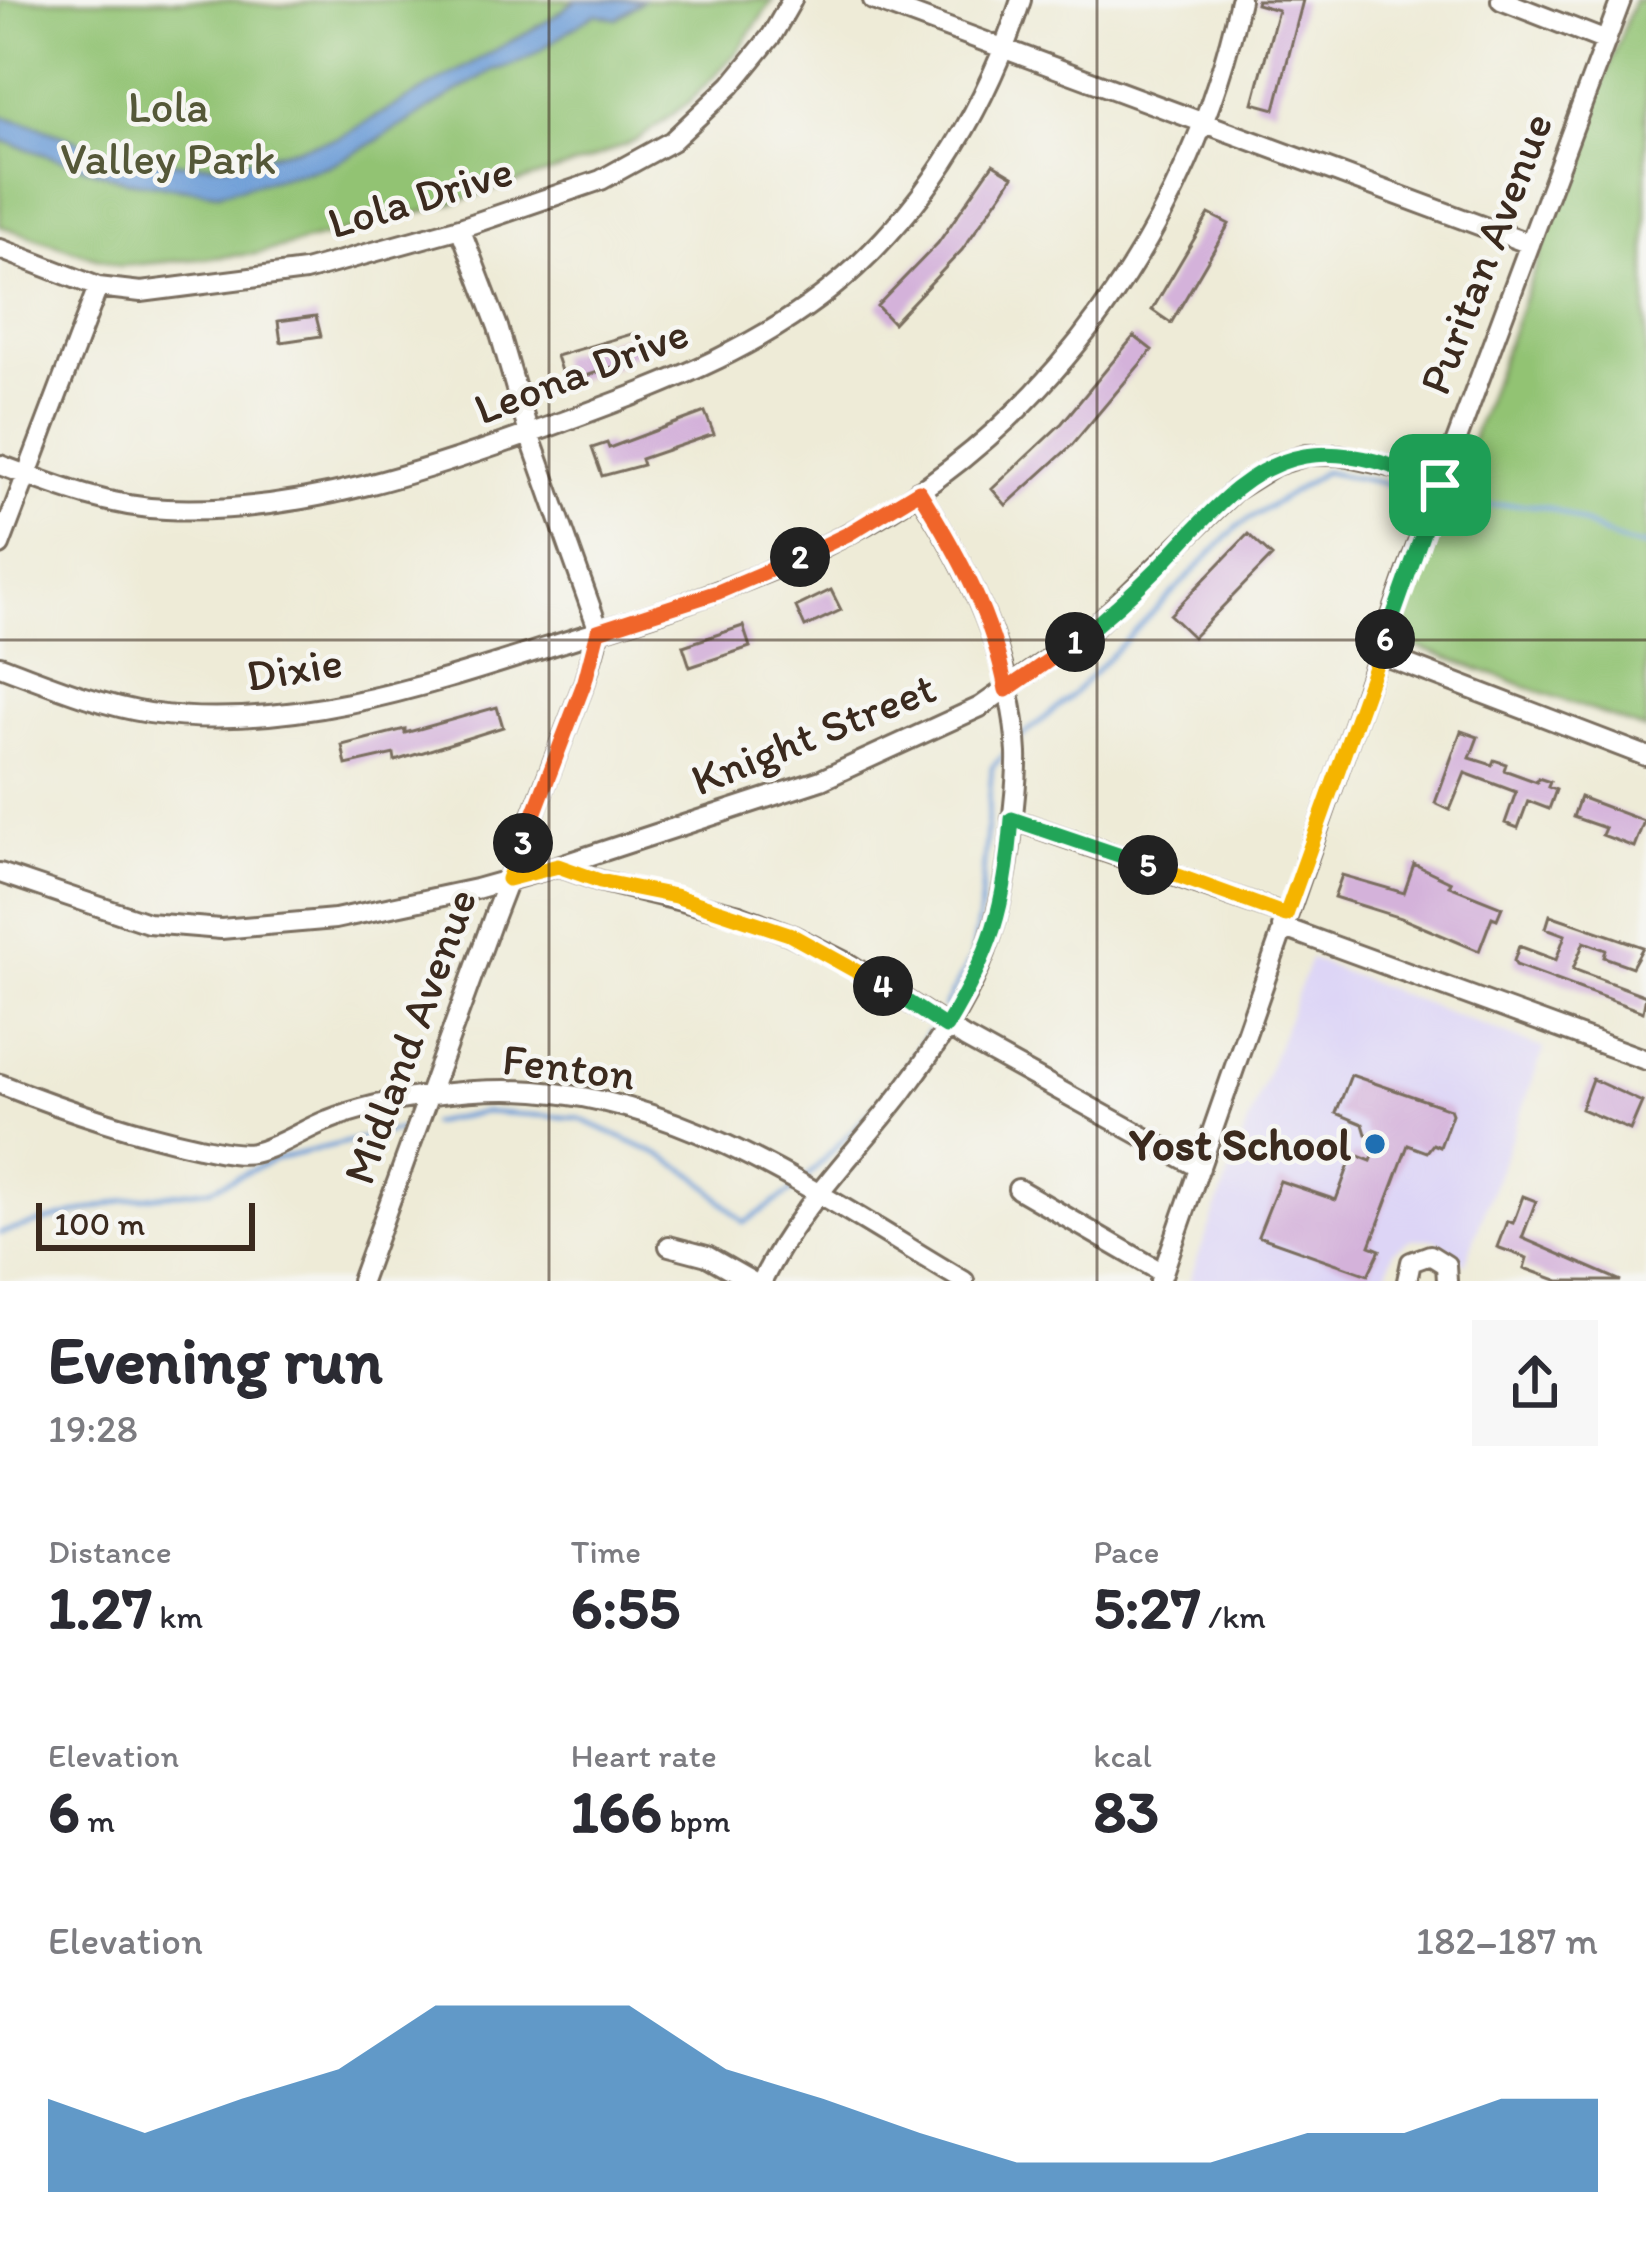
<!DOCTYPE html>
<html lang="en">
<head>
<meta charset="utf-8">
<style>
	:root { --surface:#fff; --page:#f7f7f7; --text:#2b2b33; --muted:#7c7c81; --accent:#1f6fb2 }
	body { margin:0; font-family:Itim,sans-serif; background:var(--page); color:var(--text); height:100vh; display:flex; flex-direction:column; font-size:45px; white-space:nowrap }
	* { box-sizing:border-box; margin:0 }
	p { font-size:39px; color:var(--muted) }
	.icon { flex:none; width:66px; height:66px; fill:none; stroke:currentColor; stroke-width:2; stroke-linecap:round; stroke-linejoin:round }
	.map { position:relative; height:1281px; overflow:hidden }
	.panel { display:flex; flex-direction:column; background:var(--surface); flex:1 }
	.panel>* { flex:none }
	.scale { position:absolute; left:36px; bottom:30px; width:219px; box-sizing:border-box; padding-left:12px; border:6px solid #3b2a1e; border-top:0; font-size:33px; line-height:42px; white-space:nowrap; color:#3b2a1e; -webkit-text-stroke:9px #f6f6f2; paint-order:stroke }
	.pin { position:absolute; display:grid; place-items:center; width:102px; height:102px; color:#fff; margin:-51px; border-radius:24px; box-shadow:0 6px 18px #0006 }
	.km { position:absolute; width:60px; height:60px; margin:-30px; border-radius:50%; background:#222; color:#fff; font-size:33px; line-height:60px; text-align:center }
	.round { display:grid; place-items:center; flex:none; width:126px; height:126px; border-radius:0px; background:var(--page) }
	.summary { display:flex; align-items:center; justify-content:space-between; height:204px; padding:0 48px }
	h1 { font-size:66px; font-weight:800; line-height:90px }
	.metrics { display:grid; grid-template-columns:repeat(3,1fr); gap:18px; height:204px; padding:12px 48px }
	.metrics div { display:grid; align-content:center }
	.metrics b { font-size:60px; font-weight:800 }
	.metrics small { font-size:33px; font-weight:400 }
	.metrics p { font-size:33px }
	.chart { height:336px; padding:24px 48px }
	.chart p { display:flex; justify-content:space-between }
	.chart svg { width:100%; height:216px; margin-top:12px; fill:var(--accent); opacity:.7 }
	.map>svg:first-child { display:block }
	.built { fill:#ddd5f6 }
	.green { fill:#92c373; stroke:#667648; stroke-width:3 }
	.water { fill:#6e9ed7; stroke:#54647a; stroke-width:3 }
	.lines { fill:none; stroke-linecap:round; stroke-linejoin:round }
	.stream { stroke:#6e9ed7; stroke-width:4.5 }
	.building { fill:#d4b2da }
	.minor-casing { stroke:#7a6e5f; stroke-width:24 }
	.minor { stroke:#fff; stroke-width:18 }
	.split-1-casing { stroke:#fff; stroke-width:24 }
	.split-2-casing { stroke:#fff; stroke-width:24 }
	.split-3-casing { stroke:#fff; stroke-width:24 }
	.split-4-casing { stroke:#fff; stroke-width:24 }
	.split-5-casing { stroke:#fff; stroke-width:24 }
	.split-6-casing { stroke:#fff; stroke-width:24 }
	.split-7-casing { stroke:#fff; stroke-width:24 }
	.split-1 { stroke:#22a559; stroke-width:15 }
	.split-2 { stroke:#f0652b; stroke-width:15 }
	.split-3 { stroke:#f0652b; stroke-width:15 }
	.split-4 { stroke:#f5b400; stroke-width:15 }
	.split-5 { stroke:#22a559; stroke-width:15 }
	.split-6 { stroke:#f5b400; stroke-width:15 }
	.split-7 { stroke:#22a559; stroke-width:15 }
	.grid { fill:none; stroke:#3b2a1e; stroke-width:3; stroke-opacity:0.55 }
	.poi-dot { fill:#1f6fb2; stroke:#f6f6f2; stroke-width:4.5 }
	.labels { text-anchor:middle; stroke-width:9; stroke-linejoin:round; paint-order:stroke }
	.park-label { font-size:45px; fill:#555838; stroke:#f6f6f2 }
	.street-label { font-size:45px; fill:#3b2a1e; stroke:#f6f6f2 }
	.poi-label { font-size:45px; font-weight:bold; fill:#3b2a1e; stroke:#f6f6f2; text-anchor:end }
</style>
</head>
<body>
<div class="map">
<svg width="1646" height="1281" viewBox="0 0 1646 1281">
	<rect width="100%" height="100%" fill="#f6f6f2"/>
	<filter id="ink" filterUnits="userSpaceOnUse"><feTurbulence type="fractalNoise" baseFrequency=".00833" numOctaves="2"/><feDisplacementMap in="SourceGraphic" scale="24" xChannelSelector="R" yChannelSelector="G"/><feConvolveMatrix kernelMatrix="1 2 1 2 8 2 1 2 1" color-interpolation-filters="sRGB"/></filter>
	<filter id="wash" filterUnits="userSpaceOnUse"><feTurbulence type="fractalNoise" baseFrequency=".004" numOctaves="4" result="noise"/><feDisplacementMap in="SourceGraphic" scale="48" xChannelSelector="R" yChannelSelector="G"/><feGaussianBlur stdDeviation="2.7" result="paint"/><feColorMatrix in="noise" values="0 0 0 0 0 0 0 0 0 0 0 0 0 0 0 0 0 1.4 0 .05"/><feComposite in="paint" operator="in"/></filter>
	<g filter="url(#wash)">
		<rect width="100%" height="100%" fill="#eeebd7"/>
		<path class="built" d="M1310,959l234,90 -79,215 -29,-25h-24l-18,11 -10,31h-195z"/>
		<path class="green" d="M0,0h221l57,6 50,-6h445l-36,52 -48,50 -50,37 -52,22 -161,50 -170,43 -136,12 -120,-40z
			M1634,0h12v730l-248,-90z"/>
		<path class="water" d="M576,0h67l-26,19 -20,-5c-36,17 -65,50 -104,56l-130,79 -35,17 -110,27 -92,-12 -126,-41v-24l35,9 82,31 70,8h42l109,-26 211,-118z"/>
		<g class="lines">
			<path class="stream" d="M1462,507c28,0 58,-6 86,1 34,8 62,37 98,38
				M1021,737l47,-38 169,-172 87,-55 69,13 16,6
				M944,1007l27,-48 9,-48 12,-144 17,-17
				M431,1123l53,-11 94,6 88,40 33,20 45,45 51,-34
				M805,1179l91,-94 32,-53
				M0,1233l126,-33 84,-11 67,-30 128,-31"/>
		</g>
		<g id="blocks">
			<path class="building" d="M1257,0h46l-28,109 -22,-6 25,-93 -22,-6z
				M993,164l20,12 -8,13 -43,61 -69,73 -16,-17 61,-63z
				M1209,214l20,10 -58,99 -19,-13z
				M316,316l5,20 -40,6 -3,-21z
				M635,333l6,20 -21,6 2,5 -57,19 -9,-27z
				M1134,336l18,14 -80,95 -66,60 -14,-16 70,-66z
				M705,412l9,22 -73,25 2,6 -41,11 -10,-28 15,-5 2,5z
				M1248,534l24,22 -79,81 -23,-22z
				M831,590l10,20 -36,17 -9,-20z
				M743,626l7,21 -60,20 -7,-21z
				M497,707l6,20 -108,34 -1,-7 -48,11 -4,-20 63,-16v4z
				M1461,731l17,6 -8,21 22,7 2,-5 12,4 -2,6 33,12 1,-4 12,4 -2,5 8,3 -7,19 -21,-8 -10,27 -13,-5 11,-31 -51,-19 -15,37 -15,-7z
				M1580,797l64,24 -10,26 -32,-12 3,-7 -32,-11z
				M1414,864l37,18 -2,4 53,21 -5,12 -5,-2 -13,34 -78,-33 -67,-21 8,-22 62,18z
				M1550,915l93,32 -11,20 -28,-10 2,-7 -22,-8 -11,27 73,27 -3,16 -127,-47 -2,-4 5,-15 37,14 9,-25 -19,-7z
				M1351,1075l99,34 2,5 -12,33 -7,-3 -6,8 -19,-7 -38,101 10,4 -12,25 -110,-39 22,-55 56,19 17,-46 18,7 9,-22 -14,-5 -3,-10 -27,-11z
				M1592,1079l50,23 -12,28 -49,-21z
				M1523,1196l13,5 -14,37 99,43h-62l-35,-13 3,-10 -30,-11 10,-26 6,2z"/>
		</g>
	</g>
	<g filter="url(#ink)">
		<use href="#blocks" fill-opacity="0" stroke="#7a6e5f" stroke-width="3"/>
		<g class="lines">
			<defs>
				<path id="minor" d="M873,0l657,244
					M1501,0l105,41
					M0,249l98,38 43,5 164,-21 155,-43 141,-48 71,-39 59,-56 41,-50 20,-35
					M0,465c53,20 108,42 166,44 134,6 271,-41 396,-87 106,-39 210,-77 294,-155 79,-74 132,-165 165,-267
					M0,545l98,-258
					M1380,654l266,102
					M0,666c49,18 98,39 149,47 152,22 308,-38 450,-82l-70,-197 -31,-107 -38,-99
					M1012,819l275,96
					M558,866l263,-86 159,-73 113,-79 142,-138 40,-25 32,-10h32l55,12 46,18
					M0,873l148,50 73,6 114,-10 141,-30 82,-23 42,15 139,34 50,19 60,30 116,74 235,130
					M1282,927l364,133
					M0,1084c66,26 130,48 199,63 16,3 38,9 54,6 26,-6 51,-24 75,-33 57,-23 146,-33 207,-29 158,11 297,112 429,190
					M1018,1189l145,84
					M669,1246l38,10 44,25
					M361,1281l133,-365 91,-235 14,-50c85,-26 168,-55 247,-96 205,-106 345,-312 394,-535
					M762,1281c35,-72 93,-127 141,-190 68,-91 99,-152 109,-265 2,-25 6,-49 5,-73 -5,-96 -48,-183 -99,-262
					M1160,1281l247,-708 214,-573
					M1407,1281l4,-19 19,-7 16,10 1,16"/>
			</defs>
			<use href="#minor" class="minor-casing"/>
			<use href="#minor" class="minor"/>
		</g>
	</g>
	<g class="lines" filter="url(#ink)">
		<defs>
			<path id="split-1" d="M1075,642c29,-23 57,-48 84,-75 41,-42 84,-101 146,-111 45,-8 94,11 135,29"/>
			<path id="split-2" d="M800,557l48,-23 71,-43c39,62 74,126 87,199l69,-48"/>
			<path id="split-3" d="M523,843l62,-162 13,-50 120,-39 82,-35"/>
			<path id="split-4" d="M523,843l-15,36 50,-13 42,15 75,15 114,38 94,52"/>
			<path id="split-5" d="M883,986l63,41c46,-77 59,-119 66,-208l136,46"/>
			<path id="split-6" d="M1148,865l138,50 99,-276"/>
			<path id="split-7" d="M1385,639l55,-154"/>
		</defs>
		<use href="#split-1" class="split-1-casing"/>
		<use href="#split-2" class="split-2-casing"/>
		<use href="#split-3" class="split-3-casing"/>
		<use href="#split-4" class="split-4-casing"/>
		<use href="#split-5" class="split-5-casing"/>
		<use href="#split-6" class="split-6-casing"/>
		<use href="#split-7" class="split-7-casing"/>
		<use href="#split-1" class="split-1"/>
		<use href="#split-2" class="split-2"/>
		<use href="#split-3" class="split-3"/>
		<use href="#split-4" class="split-4"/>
		<use href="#split-5" class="split-5"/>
		<use href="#split-6" class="split-6"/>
		<use href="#split-7" class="split-7"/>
	</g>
	<path class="grid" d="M549,0v1281M1097,0v1281M0,640h1646"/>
	<circle class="poi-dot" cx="1375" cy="1144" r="12"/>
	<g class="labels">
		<g class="park-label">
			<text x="168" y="122">Lola<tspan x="168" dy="52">Valley Park</tspan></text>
		</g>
		<g class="street-label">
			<text transform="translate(420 196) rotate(-17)" y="16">Lola Drive</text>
			<text transform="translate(1485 253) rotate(-69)" y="16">Puritan Avenue</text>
			<text transform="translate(581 370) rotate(-21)" y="16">Leona Drive</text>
			<text transform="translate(294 668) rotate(-9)" y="16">Dixie</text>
			<text transform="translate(813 733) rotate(-22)" y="16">Knight Street</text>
			<text transform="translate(409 1036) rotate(-70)" y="16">Midland Avenue</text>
			<text transform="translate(569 1066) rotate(7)" y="16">Fenton</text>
		</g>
		<g class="poi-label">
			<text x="1351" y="1160">Yost School</text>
		</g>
	</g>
</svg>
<div class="scale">100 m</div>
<div class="pin" style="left:1440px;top:485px;background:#1e9e55"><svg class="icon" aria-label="arrive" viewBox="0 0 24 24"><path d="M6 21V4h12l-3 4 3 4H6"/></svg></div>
<b class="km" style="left:1075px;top:642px">1</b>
<b class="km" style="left:800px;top:557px">2</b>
<b class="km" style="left:523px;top:843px">3</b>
<b class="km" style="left:883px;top:986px">4</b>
<b class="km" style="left:1148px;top:865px">5</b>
<b class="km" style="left:1385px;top:639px">6</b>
</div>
<section class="panel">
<div class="summary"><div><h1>Evening run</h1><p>19:28</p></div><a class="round"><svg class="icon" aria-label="share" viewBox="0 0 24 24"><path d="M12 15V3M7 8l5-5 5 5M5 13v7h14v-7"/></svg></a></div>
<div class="metrics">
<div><p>Distance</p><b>1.27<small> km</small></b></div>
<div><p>Time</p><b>6:55</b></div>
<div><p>Pace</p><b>5:27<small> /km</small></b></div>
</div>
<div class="metrics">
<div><p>Elevation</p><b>6<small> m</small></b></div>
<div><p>Heart rate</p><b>166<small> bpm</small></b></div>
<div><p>kcal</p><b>83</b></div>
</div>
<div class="chart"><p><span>Elevation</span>182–187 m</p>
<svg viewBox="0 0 160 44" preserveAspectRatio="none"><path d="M0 44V25L10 32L20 25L30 19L40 6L50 6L60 6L70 19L80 25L90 32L100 38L110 38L120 38L130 32L140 32L150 25L160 25V44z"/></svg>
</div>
</section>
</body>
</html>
